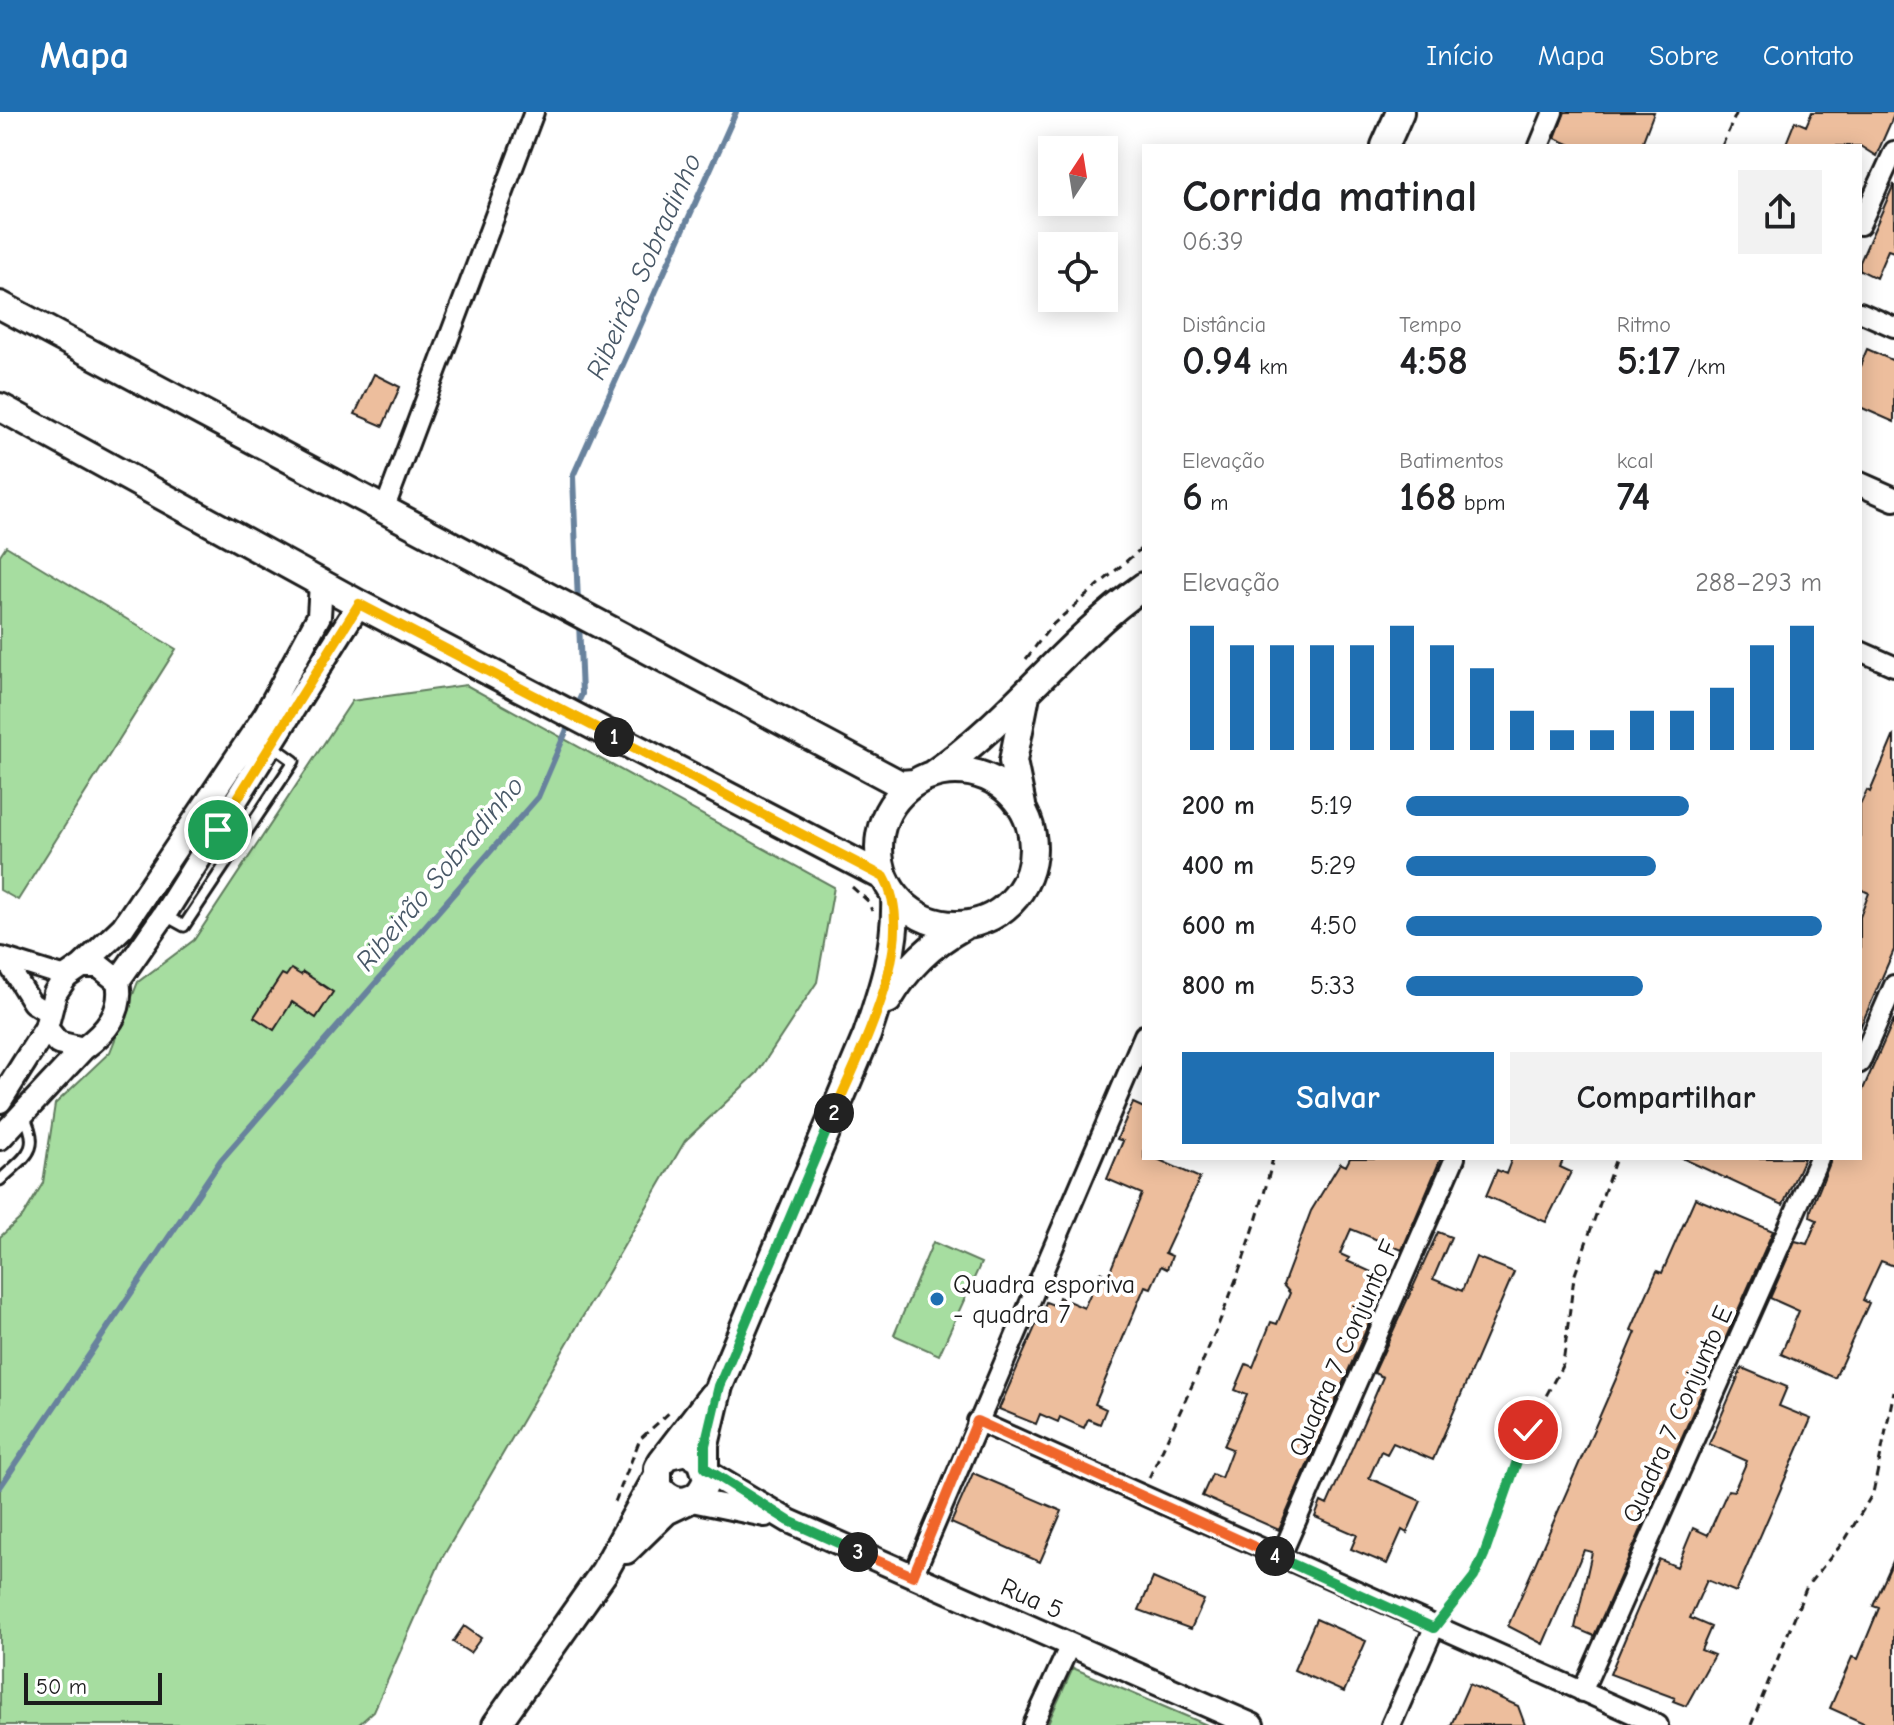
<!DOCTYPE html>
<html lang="pt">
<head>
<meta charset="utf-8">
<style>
	:root { --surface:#fff; --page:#f2f2f2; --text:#202124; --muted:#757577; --accent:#1f6fb2 }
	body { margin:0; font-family:"Comic Neue",sans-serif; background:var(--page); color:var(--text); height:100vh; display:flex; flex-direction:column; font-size:30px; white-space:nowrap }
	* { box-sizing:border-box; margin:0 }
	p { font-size:26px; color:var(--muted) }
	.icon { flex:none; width:44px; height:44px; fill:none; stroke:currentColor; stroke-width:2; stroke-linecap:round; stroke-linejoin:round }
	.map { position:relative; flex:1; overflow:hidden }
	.sheet { position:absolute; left:1142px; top:32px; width:720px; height:1016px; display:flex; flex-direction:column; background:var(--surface); border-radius:0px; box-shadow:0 4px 20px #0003 }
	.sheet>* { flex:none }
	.needle { width:52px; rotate:12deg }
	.controls { position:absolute; left:1038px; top:24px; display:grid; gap:16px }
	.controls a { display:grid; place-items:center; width:80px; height:80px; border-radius:0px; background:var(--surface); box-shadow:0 4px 20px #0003; font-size:40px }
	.scale { position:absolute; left:24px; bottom:20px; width:138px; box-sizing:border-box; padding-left:8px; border:4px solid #1c1c1c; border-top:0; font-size:22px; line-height:28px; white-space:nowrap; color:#1c1c1c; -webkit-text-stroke:6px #fff; paint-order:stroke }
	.pin { position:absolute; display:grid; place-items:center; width:68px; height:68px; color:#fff; margin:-34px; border:4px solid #fff; border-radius:50%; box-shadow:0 2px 8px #0007 }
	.km { position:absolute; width:40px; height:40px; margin:-20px; border-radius:50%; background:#222; color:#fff; font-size:22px; line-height:40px; text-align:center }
	.round { display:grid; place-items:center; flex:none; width:84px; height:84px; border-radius:0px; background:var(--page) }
	.head { display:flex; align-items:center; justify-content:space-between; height:136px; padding:0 40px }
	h1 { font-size:44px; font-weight:700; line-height:60px }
	.figures { display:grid; grid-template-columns:repeat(3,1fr); gap:12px; height:136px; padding:8px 40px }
	.figures div { display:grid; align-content:center }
	.figures b { font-size:40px; font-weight:700 }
	.figures small { font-size:22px; font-weight:400 }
	.figures p { font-size:22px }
	.chart { height:224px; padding:16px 40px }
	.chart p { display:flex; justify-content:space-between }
	.chart svg { width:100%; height:144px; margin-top:8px; stroke:var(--accent); stroke-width:6 }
	.primary-button { display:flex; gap:16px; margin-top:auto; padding:16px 40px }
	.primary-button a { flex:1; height:92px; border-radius:0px; background:var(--accent); color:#fff; font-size:32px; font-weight:700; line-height:92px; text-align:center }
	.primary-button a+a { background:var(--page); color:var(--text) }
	ul { padding:0 40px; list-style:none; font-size:26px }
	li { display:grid; grid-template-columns:128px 96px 1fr; align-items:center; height:60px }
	li i { height:20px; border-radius:10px; background:var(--accent) }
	header { display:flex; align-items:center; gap:48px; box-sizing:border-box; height:112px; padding:0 40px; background:var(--accent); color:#fff }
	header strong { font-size:38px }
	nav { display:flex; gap:44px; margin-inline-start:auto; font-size:28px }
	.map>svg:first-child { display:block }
	.green { fill:#a6dda0; stroke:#617c5e; stroke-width:2 }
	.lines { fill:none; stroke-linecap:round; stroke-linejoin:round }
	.stream { stroke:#67829d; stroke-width:6 }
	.building { fill:#edbe9d; stroke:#1c1c1c; stroke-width:2 }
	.service-casing { stroke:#1c1c1c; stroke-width:15 }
	.minor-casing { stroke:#1c1c1c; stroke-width:24 }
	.tertiary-casing { stroke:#1c1c1c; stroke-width:28 }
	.secondary-casing { stroke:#1c1c1c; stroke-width:32 }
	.path { stroke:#1c1c1c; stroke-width:3; stroke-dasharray:8 6; stroke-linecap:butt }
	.service { stroke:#fff; stroke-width:9 }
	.minor { stroke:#fff; stroke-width:18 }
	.tertiary { stroke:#fff; stroke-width:22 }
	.secondary { stroke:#fff; stroke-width:26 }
	.split-1-casing { stroke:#fff; stroke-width:16 }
	.split-2-casing { stroke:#fff; stroke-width:16 }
	.split-3-casing { stroke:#fff; stroke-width:16 }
	.split-4-casing { stroke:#fff; stroke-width:16 }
	.split-5-casing { stroke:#fff; stroke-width:16 }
	.split-1 { stroke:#f5b400; stroke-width:10 }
	.split-2 { stroke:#f5b400; stroke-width:10 }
	.split-3 { stroke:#22a559; stroke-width:10 }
	.split-4 { stroke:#f0652b; stroke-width:10 }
	.split-5 { stroke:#22a559; stroke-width:10 }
	.poi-dot { fill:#1f6fb2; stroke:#fff; stroke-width:3 }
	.labels { text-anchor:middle; stroke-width:8; stroke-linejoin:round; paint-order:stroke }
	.poi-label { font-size:26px; fill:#1c1c1c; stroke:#fff; text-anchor:start }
	.street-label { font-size:26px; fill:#1c1c1c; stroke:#fff }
	.water-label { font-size:28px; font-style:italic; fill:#485867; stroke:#fff }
</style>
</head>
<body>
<header>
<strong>Mapa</strong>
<nav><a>Início</a><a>Mapa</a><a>Sobre</a><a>Contato</a></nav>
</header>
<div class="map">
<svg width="1894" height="1613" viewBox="0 0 1894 1613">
	<rect width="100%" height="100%" fill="#fff"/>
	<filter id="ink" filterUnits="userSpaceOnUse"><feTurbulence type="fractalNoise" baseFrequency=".0125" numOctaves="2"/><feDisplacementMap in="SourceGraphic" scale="16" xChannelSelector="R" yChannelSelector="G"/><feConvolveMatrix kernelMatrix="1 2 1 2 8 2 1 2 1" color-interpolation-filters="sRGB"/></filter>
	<g filter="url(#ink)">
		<path class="green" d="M6,434l170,103 -158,251 -18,-10v-335z
			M466,573l368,202 -17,95 -60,91 -72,68 -244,419 -67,151 -16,14h-358v-488l23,-21 20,-33 12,-79 55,-52 28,-70 56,-42 158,-239z
			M933,1130l48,21 -42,92 -45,-20z
			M1073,1556l134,57h-160z"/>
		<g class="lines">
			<path class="stream" d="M578,491l-5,-127 163,-364
				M575,597l7,-15 -3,-72
				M0,1375l221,-327 317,-363 33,-77"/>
		</g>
		<path class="building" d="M1565,0h89l-13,34h-68l-18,-8z
			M1812,0h82v3l-18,41 -16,-10h-75l10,-25 11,5z
			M1894,72v68l-6,-2 -12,28 -16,-8v-8z
			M1867,237l27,12v61l-34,-15v-41z
			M374,262l26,13 -17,39 -28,-12z
			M1894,623v215l-34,78v-111l9,-24 -9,-4v-84l7,-15 3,2z
			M291,857l10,6 2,-3 30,20 -17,26 -24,-16 -18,28 -20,-13 28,-43 4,2z
			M1894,907v247l-13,-5 -18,39 6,3 -34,75 -54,-24 18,-43 -29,-13 25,-57 12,3 10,-24 -7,-3 1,-7 21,-52h28v-62z
			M1133,991l11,5v50h11l45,20 -35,75 7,3 -5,13 -6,-3 -10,22 -6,-2 -50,118 11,5 -6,15 -12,-5 -4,9 -24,-11 -2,5 -18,-8 -4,10 -37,-15 47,-107 10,4 3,-9 25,11 16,-36 8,4 34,-82 -35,-15 16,-38 -6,-2z
			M1350,1046h91l-39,92 -51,-21 -11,25 9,4 -2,3 33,15 -14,35 7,3 -94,216 -77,-34 10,-22 9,4 11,-29 -8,-3 23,-51 -12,-5 11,-26 7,3 18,-45 6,2 13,-31 -7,-8 28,-74 29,-48 6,3z
			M1512,1046h52l-4,9 11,5 -25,50 -60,-26 11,-26 9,4z
			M1682,1046h122l-21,47z
			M1695,1086l78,33 -179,405 -19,-8 17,-76 -8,-2 -41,94 -35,-18 111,-254 17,-40 -5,-2 26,-59 5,2z
			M1438,1120l13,5 -18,42 29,12 14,-34 38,15 -81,188 -40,-17 -6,11 -6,-3 -12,27 52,23 -14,32 -5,-3 -15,34 -36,-15 6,-14 -42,-18 6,-15 6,3 38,-86 18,-42 -9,-4z
			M1742,1256l45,19 -8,19 32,13 -75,173 -29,-12 -17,38 21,9 -10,23 13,5 -28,51 -13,-5 2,-3 -65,-24 49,-115 18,8 16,-39 15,7 20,-45 6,1 13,-30 -38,-17z
			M973,1361l89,38 -22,51 -89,-39z
			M1894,1447v166h-26l-38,-17 22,-51 6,2 21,-51 -6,-2z
			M1153,1466l51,22 -13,29 -52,-19z
			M1316,1507l50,22 -22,51 -50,-22z
			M464,1514l17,12 -11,15 -17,-11z
			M1469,1572l49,22 7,19h-74z"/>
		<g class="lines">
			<defs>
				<path id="service" d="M164,803l20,11 110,-165 -22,-16
					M0,1068c25,-24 42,-29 24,-64"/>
				<path id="minor" d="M1539,34l14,-34
					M1860,113l34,-74
					M1860,200l34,15
					M384,398l150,-398
					M1860,539l34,15
					M2,845l64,20
					M4,846l28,45 16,10
					M1860,951l34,-78
					M977,1309l681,304
					M1280,1446l175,-400
					M913,1464l231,-541
					M1582,1580l237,-534
					M1033,1613l37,-80
					M1391,1613l43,-97"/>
				<path id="tertiary" d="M1860,372l34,15
					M82,854l41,-39 143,-213 53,-98 2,-33
					M118,869l46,-66 195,-311
					M0,989l46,-73 9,-35 11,-16 16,-11h17l19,15c6,31 -12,51 -35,68l-25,-6 -12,-15
					M0,1026l83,-89
					M707,1360l82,49 463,204
					M692,1388l73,15"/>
				<path id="secondary" d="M1385,34l15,-34
					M0,193l900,479 14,-1
					M0,295l359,197 525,273
					M879 736a77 77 0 1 1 154 0a77 77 0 1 1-154 0Z
					M933,662c78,-54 133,-133 211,-188
					M1022,693l-9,-44 13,-66
					M888,888c20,-34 42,-55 76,-74
					M669,1343l17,-4 15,9 6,18c-7,27 -34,30 -49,8v-18l4,-7 50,-65
					M705,1356v-23l14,-59 148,-351c16,-47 30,-89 28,-139
					M626,1438l40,-39 21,-10
					M496,1613l108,-153 53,-95"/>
			</defs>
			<use href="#service" class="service-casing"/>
			<use href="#minor" class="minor-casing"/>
			<use href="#tertiary" class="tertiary-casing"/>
			<use href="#secondary" class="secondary-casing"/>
			<path class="path" d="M1722,34l15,-34
				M1026,547l25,-33 93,-80
				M870,732l15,-41
				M852,775l16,14 4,10
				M1149,1366c49,-104 98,-207 124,-320
				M615,1390l25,-63 30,-27
				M1448,1498l26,-33 10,-22 38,-114 41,-77 11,-87 42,-119
				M1751,1613l56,-139 38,-46 28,-47 21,-102"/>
			<use href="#service" class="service"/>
			<use href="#minor" class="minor"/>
			<use href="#tertiary" class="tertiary"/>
			<use href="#secondary" class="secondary"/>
		</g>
	</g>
	<g class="lines" filter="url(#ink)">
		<defs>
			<path id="split-1" d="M218,718l141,-226 255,133"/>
			<path id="split-2" d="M614,625l270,140c36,64 -24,174 -50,236"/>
			<path id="split-3" d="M834,1001l-115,273 -14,59v23l84,53 69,31"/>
			<path id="split-4" d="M858,1440l55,24 64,-155 298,135"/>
			<path id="split-5" d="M1275,1444l159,72 40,-51 10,-22 44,-125"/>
		</defs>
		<use href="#split-1" class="split-1-casing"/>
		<use href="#split-2" class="split-2-casing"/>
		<use href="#split-3" class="split-3-casing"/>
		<use href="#split-4" class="split-4-casing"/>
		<use href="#split-5" class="split-5-casing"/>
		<use href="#split-1" class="split-1"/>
		<use href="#split-2" class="split-2"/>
		<use href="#split-3" class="split-3"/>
		<use href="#split-4" class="split-4"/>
		<use href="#split-5" class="split-5"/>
	</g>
	<circle class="poi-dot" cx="937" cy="1187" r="8"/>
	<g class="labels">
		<g class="poi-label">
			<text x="953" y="1181">Quadra esporiva<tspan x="953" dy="30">- quadra 7</tspan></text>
		</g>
		<g class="street-label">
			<text transform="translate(1343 1236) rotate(-66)" y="9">Quadra 7 Conjunto F</text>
			<text transform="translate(1677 1302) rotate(-66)" y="9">Quadra 7 Conjunto E</text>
			<text transform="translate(1032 1486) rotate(24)" y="9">Rua 5</text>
		</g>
		<g class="water-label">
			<text transform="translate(643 154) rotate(-66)" y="10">Ribeirão Sobradinho</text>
			<text transform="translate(439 761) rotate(-50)" y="10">Ribeirão Sobradinho</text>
		</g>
	</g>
</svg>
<div class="controls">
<a><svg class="needle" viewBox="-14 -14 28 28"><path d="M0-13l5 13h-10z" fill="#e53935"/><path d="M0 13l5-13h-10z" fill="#757577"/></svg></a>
<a><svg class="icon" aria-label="locate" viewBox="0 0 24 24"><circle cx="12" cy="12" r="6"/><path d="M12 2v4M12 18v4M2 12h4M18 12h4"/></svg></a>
</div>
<div class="scale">50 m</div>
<div class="pin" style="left:218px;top:718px;background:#1e9e55"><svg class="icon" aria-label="arrive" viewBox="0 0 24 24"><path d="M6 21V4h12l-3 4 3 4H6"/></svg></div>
<div class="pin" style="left:1528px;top:1318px;background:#d93025"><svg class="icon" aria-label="check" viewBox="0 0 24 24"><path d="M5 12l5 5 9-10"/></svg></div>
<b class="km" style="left:614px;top:625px">1</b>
<b class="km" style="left:834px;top:1001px">2</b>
<b class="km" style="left:858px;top:1440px">3</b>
<b class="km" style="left:1275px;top:1444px">4</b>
<section class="sheet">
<div class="head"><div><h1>Corrida matinal</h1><p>06:39</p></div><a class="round"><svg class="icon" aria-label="share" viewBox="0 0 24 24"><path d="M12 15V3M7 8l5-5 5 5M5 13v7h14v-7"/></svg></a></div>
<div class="figures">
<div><p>Distância</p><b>0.94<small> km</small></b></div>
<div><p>Tempo</p><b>4:58</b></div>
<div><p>Ritmo</p><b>5:17<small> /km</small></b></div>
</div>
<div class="figures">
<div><p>Elevação</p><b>6<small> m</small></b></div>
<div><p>Batimentos</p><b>168<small> bpm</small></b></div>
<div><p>kcal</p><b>74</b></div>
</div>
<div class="chart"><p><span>Elevação</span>288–293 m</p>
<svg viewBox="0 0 160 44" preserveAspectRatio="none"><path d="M5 44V6M15 44V12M25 44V12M35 44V12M45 44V12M55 44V6M65 44V12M75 44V19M85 44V32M95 44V38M105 44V38M115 44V32M125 44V32M135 44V25M145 44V12M155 44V6"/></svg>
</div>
<ul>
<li><b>200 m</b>5:19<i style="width:68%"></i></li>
<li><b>400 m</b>5:29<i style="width:60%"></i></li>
<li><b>600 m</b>4:50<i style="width:100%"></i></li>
<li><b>800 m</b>5:33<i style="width:57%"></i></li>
</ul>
<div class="primary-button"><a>Salvar</a><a>Compartilhar</a></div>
</section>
</div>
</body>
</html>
